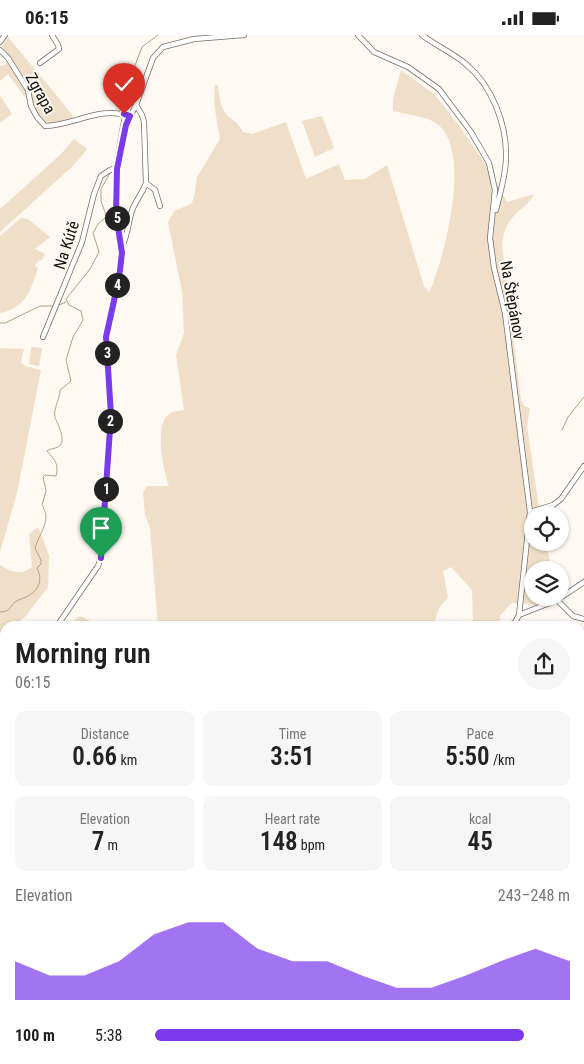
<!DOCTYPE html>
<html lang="en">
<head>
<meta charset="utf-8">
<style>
	:root { --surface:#fff; --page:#f6f6f6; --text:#222; --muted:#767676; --accent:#7c3aed }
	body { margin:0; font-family:"Roboto Condensed",sans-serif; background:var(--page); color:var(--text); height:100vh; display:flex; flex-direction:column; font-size:19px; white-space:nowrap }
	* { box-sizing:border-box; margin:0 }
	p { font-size:16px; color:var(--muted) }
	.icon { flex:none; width:28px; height:28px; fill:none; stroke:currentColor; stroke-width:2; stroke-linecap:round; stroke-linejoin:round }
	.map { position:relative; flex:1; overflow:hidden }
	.drawer { position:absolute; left:0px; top:586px; width:585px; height:444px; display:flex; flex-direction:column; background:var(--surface); border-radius:15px 15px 0 0; box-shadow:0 1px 4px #0004 }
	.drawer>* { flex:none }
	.controls { position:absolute; left:524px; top:471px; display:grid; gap:10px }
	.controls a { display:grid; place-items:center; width:45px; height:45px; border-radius:50%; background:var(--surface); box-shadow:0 1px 4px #0004; font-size:25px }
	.pin { position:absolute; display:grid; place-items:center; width:42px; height:42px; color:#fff; margin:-51px -21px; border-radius:50% 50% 50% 0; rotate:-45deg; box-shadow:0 0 5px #0007 }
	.pin .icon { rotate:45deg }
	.km { position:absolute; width:25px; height:25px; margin:-12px; border-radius:50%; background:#222; color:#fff; font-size:14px; line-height:25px; text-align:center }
	.round { display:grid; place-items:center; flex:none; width:52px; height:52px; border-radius:26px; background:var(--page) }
	.overview { display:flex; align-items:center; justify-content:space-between; height:85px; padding:0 15px }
	h1 { font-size:28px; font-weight:600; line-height:38px }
	.figures { display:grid; grid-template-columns:repeat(3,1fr); gap:8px; height:85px; padding:5px 15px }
	.figures div { display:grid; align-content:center; border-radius:10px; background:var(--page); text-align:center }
	.figures b { font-size:25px; font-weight:600 }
	.figures small { font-size:14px; font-weight:400 }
	.figures p { font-size:14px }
	.chart { height:140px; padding:10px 15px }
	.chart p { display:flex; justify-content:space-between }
	.chart svg { width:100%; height:90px; margin-top:5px; fill:var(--accent); opacity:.7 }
	ul { padding:0 15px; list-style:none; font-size:16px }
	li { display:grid; grid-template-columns:80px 60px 1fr; align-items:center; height:38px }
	li i { height:12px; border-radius:6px; background:var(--accent) }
	.status { display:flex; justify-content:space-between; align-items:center; height:35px; padding:0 25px; background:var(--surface); direction:ltr }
	.status svg { height:14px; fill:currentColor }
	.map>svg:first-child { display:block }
	.green { fill:#f0dfc8 }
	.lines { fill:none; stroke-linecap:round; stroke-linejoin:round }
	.stream { stroke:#b7a082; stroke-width:1 }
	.minor-casing { stroke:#736f6a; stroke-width:6 }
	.tertiary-casing { stroke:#736f6a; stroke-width:8 }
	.minor { stroke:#fff; stroke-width:4.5 }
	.tertiary { stroke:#fff; stroke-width:5.5 }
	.route-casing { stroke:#fff; stroke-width:10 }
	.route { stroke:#7c3aed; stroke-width:6 }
	.labels { text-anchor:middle; stroke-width:4; stroke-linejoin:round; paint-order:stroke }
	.street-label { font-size:16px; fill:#100f0d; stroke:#fef9f3 }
</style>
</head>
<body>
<div class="status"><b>06:15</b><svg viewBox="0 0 49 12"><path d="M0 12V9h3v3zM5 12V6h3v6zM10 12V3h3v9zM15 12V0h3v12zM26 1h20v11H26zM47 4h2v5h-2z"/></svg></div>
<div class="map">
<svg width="584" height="1029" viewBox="0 0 584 1029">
	<rect width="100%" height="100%" fill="#fef9f3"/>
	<path class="green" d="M8,2l50,60 15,19v3l-21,5 -10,-3 -34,-47 -8,7v-15l4,-1 6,-7 -8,-12z
		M401,35l34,25 22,28 29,42 21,37 27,-8c-4,10 -14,14 -21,23 -8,8 -10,19 -11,29l19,154 3,6 6,2 -3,18 13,89h-8v28h14l6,27h-20v27l24,1 -13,10 -14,-4 -18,-1 -11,13v10h-27l-1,-36 -21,-23 -8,4 5,27 -9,10 -6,18h-275l-8,-98 -5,-13 -2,-22 4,-7h22c-6,-15 -15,-62 0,-72 4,-3 11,-3 15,-4l-8,-55 8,-22 -2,-42 -14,-69 6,-11 17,-7 3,-6 3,-21 23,-38 -6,-35 1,-19h3c1,9 2,22 8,29 7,8 10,5 17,18l9,2 34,-12 20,57 33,-15 6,16 20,-1 22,-14 37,121 5,7c15,-34 44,-143 8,-169 -12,-9 -30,-9 -44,-13v-12z
		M0,60l12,19 -12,9z
		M322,81l12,32 -19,9 -13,-36z
		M74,104l13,10 -1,2 -13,15 -73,66v-23l61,-55z
		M21,183l7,1 22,18 -15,12 10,5 -3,6 -4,1 -3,5 3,2c-8,23 -11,39 -38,45v-77z
		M31,312l11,1 -3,18 -10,-2z
		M0,313l24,1 -3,13 4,4 16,4 -24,123 -17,59z
		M38,492l11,28 -1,32 -23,30 -13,9h-7v4l-5,2v-67c11,7 21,11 32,2l-3,-33z
		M80,581l21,10h-28l3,-8z
		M580,653l4,9v335l-4,1z
		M5,762v186l-5,-1v-183l4,1z
		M32,1025h112l1,3 -114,1z
		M196,1025h58l-21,4h-36z
		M335,1025h214v3l-213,1z"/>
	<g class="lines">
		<path class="stream" d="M113,133l15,-84 14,-37 16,-12
			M59,270l7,-3
			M0,288h5l35,-17h12
			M562,395l6,-13 16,-20
			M0,577c10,0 9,-4 15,-10 3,-2 8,-4 11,-5 13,-6 17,-17 11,-29l4,-4v-4l-6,-12c5,-17 17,-27 7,-43l4,-14 -3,-14 2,-2 11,1c3,-12 -1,-16 -9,-25 4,-3 7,-2 11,-4 10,-6 -1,-23 -3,-30 -2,-8 5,-18 5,-27l11,-9 -5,-21 7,-23 10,-17 -2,-9 -12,-6 -3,-6 24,-30 9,-17 -6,-19 5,-9 7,-6 1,-3 -5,-14v-12l10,-18
			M580,989h4
			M405,1029l7,-4"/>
		<defs>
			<path id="minor" d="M358,0l16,17 34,15 31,22 32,43 18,31 6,27 -5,48 4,30 11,45 25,199 -11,103 -6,11
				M422,0c14,11 32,18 45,30 25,21 40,60 39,92 0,18 -6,36 -10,53
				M0,7l5,-7
				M0,15l8,8 20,32 3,16 6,11 8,9c31,-1 53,-20 85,-10
				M40,28l19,-14 -1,-4 -6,-10
				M136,70l6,10 2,7 2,61 9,7 5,16
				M122,211c7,-13 6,-26 11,-38 4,-9 10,-16 13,-25
				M43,302l39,-95 12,-48 7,-18 9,-6 7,-2
				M530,477l23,-7 8,-6 23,-33
				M557,565l16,16 11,3
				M519,580l38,-15 27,-18
				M57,591l41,-60 3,-8 10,-143 -5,-78 13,-59 3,-25 -5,-27 -1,-24 1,-34 9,-43 10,-20 17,-47 10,-11 31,-8 50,-4
				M504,591l10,-3
				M0,643l5,-3
				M0,727l5,-19
				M0,974l5,14
				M16,1029l3,-4
				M476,1029l8,-4
				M494,1029l4,-4"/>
			<path id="tertiary" d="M580,1015l4,-1"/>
		</defs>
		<use href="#minor" class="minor-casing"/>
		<use href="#tertiary" class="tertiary-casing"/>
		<use href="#minor" class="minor"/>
		<use href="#tertiary" class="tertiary"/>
	</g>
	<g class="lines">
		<defs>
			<path id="route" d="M101,523l10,-143 -5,-78 13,-59 3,-25 -6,-39 1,-45 9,-44 4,-9 -6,-2"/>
		</defs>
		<use href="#route" class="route-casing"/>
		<use href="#route" class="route"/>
	</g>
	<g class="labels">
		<g class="street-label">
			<text transform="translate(41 58) rotate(61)" y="6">Zgrapa</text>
			<text transform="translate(66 210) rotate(-72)" y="6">Na Kútě</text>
			<text transform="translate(513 265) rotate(80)" y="6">Na Štěpánov</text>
		</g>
	</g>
</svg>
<div class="controls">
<a><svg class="icon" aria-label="locate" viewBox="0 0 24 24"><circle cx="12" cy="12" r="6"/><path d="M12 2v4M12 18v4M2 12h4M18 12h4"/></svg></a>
<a><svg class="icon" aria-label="layers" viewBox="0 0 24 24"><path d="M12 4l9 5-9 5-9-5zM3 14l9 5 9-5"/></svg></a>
</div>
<div class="pin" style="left:101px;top:523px;background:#1e9e55"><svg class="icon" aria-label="arrive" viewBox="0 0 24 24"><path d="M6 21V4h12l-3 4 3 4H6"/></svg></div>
<div class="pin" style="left:124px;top:79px;background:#d93025"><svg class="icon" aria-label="check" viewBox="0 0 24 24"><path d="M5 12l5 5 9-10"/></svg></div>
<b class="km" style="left:106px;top:454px">1</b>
<b class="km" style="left:110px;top:386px">2</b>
<b class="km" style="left:107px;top:318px">3</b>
<b class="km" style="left:117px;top:250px">4</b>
<b class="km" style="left:117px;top:183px">5</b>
<section class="drawer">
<div class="overview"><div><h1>Morning run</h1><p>06:15</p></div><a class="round"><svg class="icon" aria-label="share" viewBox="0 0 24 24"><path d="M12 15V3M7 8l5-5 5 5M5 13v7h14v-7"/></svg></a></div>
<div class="figures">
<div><p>Distance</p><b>0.66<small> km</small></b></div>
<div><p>Time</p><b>3:51</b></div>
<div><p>Pace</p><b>5:50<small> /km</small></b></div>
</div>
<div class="figures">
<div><p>Elevation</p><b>7<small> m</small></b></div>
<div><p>Heart rate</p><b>148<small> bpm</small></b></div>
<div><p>kcal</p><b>45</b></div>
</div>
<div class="chart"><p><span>Elevation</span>243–248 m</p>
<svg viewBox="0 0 160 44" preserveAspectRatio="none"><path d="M0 44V25L10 32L20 32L30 25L40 12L50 6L60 6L70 19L80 25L90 25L100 32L110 38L120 38L130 32L140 25L150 19L160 25V44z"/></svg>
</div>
<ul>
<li><b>100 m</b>5:38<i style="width:89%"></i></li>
</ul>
</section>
</div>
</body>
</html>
